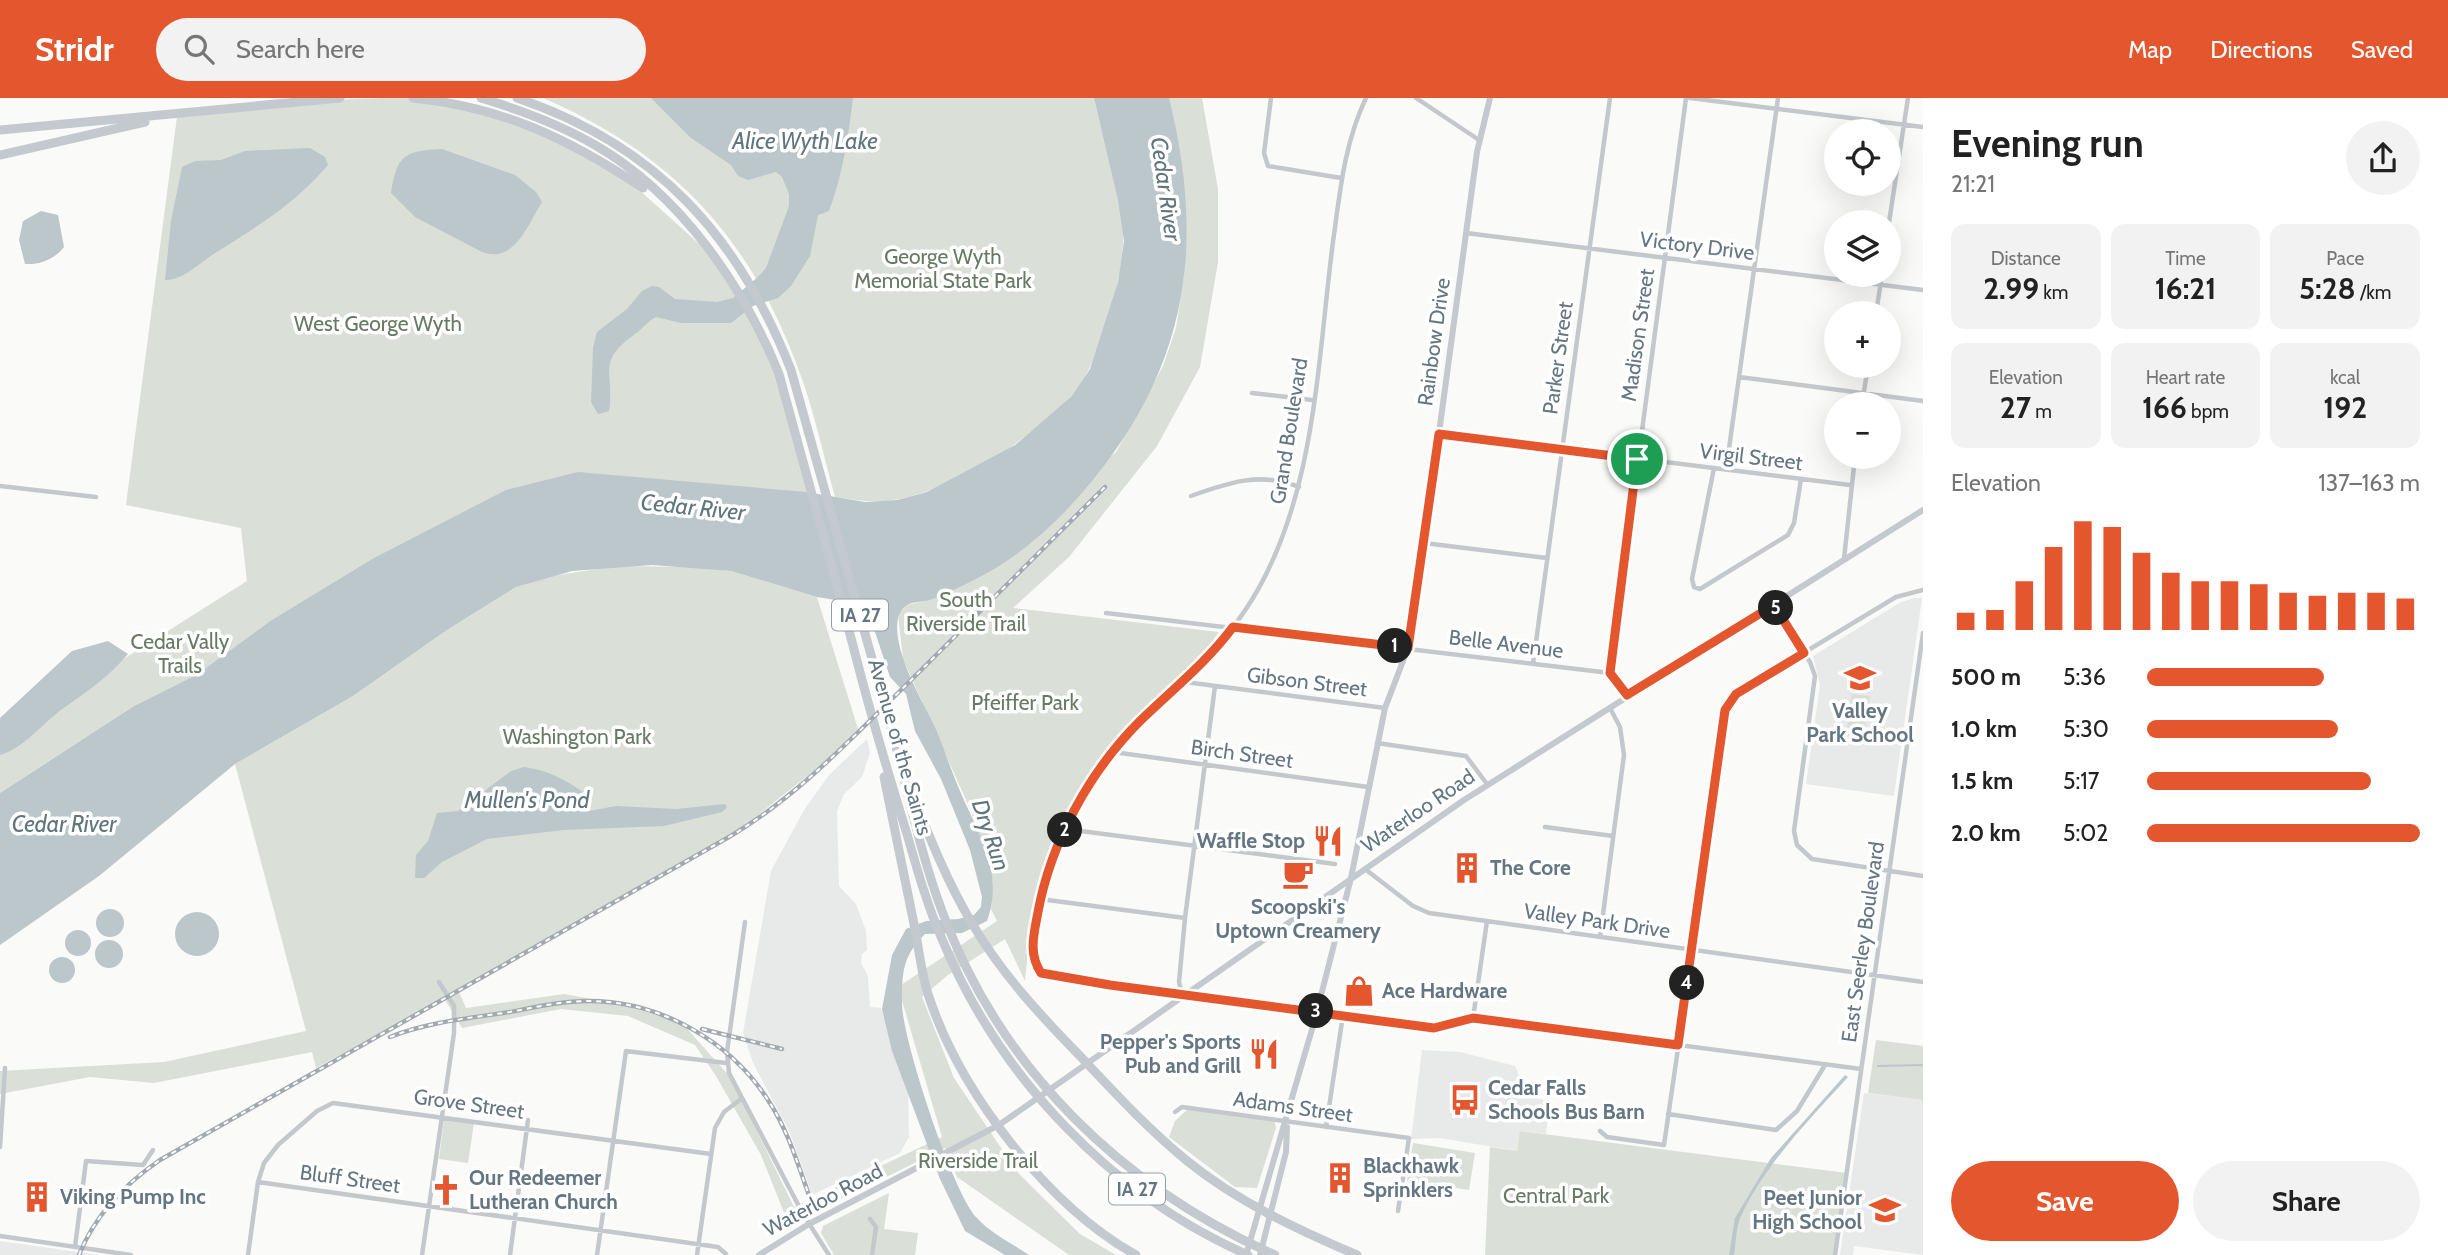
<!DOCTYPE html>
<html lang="en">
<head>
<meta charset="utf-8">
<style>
	:root { --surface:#fff; --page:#f2f2f2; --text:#222; --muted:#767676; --accent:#e4572e }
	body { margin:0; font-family:Cabin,sans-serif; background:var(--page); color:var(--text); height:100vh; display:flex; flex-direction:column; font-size:26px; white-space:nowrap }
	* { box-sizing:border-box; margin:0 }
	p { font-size:23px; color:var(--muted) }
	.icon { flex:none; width:38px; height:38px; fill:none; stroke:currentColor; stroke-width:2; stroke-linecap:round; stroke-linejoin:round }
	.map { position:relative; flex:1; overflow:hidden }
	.panel { display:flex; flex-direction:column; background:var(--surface); width:525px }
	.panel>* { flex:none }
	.fabs { position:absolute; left:1824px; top:21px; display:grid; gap:14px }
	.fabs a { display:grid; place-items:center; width:77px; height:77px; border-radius:50%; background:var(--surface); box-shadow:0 7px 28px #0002; font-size:35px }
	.pin { position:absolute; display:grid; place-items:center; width:60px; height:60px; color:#fff; margin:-30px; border:4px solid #fff; border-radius:50%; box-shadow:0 2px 7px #0007 }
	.km { position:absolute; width:35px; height:35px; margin:-18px; border-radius:50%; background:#222; color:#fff; font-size:19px; line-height:35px; text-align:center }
	.round { display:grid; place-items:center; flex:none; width:74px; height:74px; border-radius:37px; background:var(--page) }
	.summary { display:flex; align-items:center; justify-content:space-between; height:119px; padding:0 28px }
	h1 { font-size:38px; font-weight:800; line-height:52px }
	.metrics { display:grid; grid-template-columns:repeat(3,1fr); gap:10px; height:119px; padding:7px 28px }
	.metrics div { display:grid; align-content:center; border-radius:14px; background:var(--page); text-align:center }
	.metrics b { font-size:30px; font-weight:800 }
	.metrics small { font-size:19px; font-weight:400 }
	.metrics p { font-size:19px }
	.chart { height:196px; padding:14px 28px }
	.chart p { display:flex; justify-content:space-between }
	.chart svg { width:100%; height:126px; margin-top:7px; stroke:var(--accent); stroke-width:6 }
	.cta { display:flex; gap:14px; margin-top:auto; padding:14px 28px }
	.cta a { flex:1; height:80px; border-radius:42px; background:var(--accent); color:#fff; font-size:28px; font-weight:800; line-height:80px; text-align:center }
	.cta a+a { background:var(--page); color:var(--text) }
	ul { padding:0 28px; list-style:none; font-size:23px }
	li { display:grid; grid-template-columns:112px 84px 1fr; align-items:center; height:52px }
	li i { height:18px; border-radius:9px; background:var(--accent) }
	header { display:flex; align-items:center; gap:42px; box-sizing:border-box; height:98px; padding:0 35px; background:var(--accent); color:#fff }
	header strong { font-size:33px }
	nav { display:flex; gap:38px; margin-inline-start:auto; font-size:24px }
	.search { width:490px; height:63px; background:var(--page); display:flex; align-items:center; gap:18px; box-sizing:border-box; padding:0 24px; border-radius:38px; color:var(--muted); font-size:26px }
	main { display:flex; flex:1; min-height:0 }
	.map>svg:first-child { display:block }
	.built { fill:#e8e9e9 }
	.green { fill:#dadfd7 }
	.water { fill:#bbc7cb }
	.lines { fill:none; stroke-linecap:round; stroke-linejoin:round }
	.stream { stroke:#bbc7cb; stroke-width:2 }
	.street { stroke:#c3c8cc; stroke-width:4.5 }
	.secondary { stroke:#c3c9ce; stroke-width:6 }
	.highway { stroke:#c3c9ce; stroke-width:9 }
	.rail-casing { stroke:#a2aab0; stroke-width:4.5 }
	.rail { stroke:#fff; stroke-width:2; stroke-dasharray:5; stroke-linecap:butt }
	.route-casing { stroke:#fff; stroke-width:14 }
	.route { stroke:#e4572e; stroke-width:9 }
	.labels { text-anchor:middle; stroke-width:7; stroke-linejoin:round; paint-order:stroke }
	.shield { fill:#fff; stroke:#939fa8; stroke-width:2 }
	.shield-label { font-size:19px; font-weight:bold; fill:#657683 }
	.street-label { font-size:21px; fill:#657683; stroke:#fff }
	.park-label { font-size:21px; fill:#687a64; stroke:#fff }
	.poi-label { font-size:21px; font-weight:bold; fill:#657683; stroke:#fff; text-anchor:start }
	.water-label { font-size:23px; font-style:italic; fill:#60757c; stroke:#fff }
</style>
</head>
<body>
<header>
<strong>Stridr</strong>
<div class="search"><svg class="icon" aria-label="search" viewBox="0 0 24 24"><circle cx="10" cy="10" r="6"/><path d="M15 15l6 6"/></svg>Search here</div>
<nav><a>Map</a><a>Directions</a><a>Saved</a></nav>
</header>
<main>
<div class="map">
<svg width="1923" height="1157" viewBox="0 0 1923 1157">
	<rect width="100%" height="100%" fill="#fafaf8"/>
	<path class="built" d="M1914,500h8l-28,198 -88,-12 14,-99 -7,-29 86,-53z
		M867,641l3,14 -8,24 -18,17 -7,17 2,75 17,18 10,27 1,19 -5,4 -1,9 7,13 2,31 11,1 27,77 1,52 -9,16 -88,42 -22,-62 -37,-70 -10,-30 28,-162 33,-61 25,-35z
		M1422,952l38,2 55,14 13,29 22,7 -4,32 -25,-3 -4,20 -77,-13 -29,1z
		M1864,995l59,7v155l-69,-9 -1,9h-13z
		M0,1143l99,14h-99z"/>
	<path class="green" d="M384,0h26l64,9 63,21 80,42 100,90 50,86 49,165 -562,122 -58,42 -62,31 -134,87v-56l247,-156 -6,-53 -115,-23 51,-388 128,-16z
		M543,0h551c9,44 32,102 29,146 -3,45 -22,113 -49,150 -7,9 -19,17 -28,25 -41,36 -92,69 -147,80 -22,5 -43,1 -64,-2 -12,-43 -21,-87 -37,-129 -49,-132 -126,-214 -255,-270z
		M1163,0h39l16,91v73l-18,105 -43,79 -88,111 -56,51 206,24c-9,12 -18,27 -30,38 -23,22 -48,42 -70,66 -62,68 -86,156 -94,245l-20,-42 -57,36 -26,22 32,81 64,95 62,61 36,21h-47l-112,-78 -12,-29 -156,77 -28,-70 -45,-79 -21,-31 -67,-29 -67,-7 -99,19 -18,-30 -128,70 -4,-16 -158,31 -64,-6 -90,17v-23l164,-9 142,-31 -71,-267 118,-68 94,-66 69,-43 30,-10 70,-11 75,1 40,4 86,26 41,132 -28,29 -86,68 -286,164 8,18 98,-14 55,10 62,18 50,56 63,129 148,-70 -44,-150 99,-66 -6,-12 2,-26 -22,-72 -68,-152 -5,-45 9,-9 26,-6 183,-147 47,-86 13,-38 8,-53z
		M1852,596l18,2 -6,41 -18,-2z
		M1876,942l47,6v54l-55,-7z
		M1189,1010l85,12 2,8 -19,60 -22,-1 -66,-50 6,-16z
		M444,1021l30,4 -6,40 -29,-4z
		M1520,1033l327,42 -11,82h-351l5,-108 27,4z
		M1413,1045l62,10 -6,37 -62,-9z
		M889,1095l-5,36 34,4 -3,22h-81l-13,-22 2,-7z"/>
	<path class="water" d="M651,0h202c-5,39 -10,76 -24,113l-11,4 -8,41 -19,30 -13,12 -25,8 -22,17h-50l-25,-6c-8,4 -13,11 -21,17 -40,29 -20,37 -26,77l-11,3 -7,-12 2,-54 4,-16 30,-23 15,-18 10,-5 7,1 16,12 42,3 16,-4 25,-21 8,-9 23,-62v-12l-7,-17 -6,-5 -28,8 -10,-4 -7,-11 -40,-27z
		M1094,0h75c36,145 20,265 -77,383 -33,40 -69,74 -116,98 -14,7 -29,14 -43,20 -8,3 -19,2 -26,6 -4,3 -8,8 -9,13 -6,28 19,74 32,99 12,23 19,49 30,74 18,43 45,80 27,130l-25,12 -37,1c-22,22 -23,37 -23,68 -1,34 51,192 75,216 13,15 36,26 52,37h-24l-40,-24 -25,-52 -48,-128 -10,-42 10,-54 14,-26 20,-8 32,-2 16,-4 7,-8 1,-10 -12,-47 -29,-71 -26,-48 -9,-37 -16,-17 -24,-72 -49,-8 -86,-26 -79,-6 -80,6 -56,16 -69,43 -94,66 -118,68 -136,112 -99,69v-152l134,-87 62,-31 76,-55 102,-62 132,-68 72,-18 228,20 59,10 32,-2 30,-8 88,-47 57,-49 18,-27 28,-87 6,-41 -6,-41z
		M310,50l15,9 3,8c-34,40 -73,63 -116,90 -13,9 -31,26 -47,25l6,-59 11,-54 13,-6 26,-1 24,-9z
		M442,51l73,26 21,17 6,10c-14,22 -27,62 -60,50l-67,-35 -24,-24c6,-39 14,-42 51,-44z
		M41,113l17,4 6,32c-9,12 -24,18 -39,17l-6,-24 4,-19z
		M108,543l20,13c-20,24 -42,38 -67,56 -19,14 -37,38 -61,45v-37l72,-67z
		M524,669c23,3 40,12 59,25l-1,12 7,7 27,-5 60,3 49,-5 2,3 -5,5 -58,14 -100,4 -77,9 -45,23 -18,16h-9l1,-23 12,-14 9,-28 21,-2 53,-40z
		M96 825a14 14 0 1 1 28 0a14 14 0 1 1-28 0Z
		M175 836a22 22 0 1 1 44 0a22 22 0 1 1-44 0Z
		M65 845a13 13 0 1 1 26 0a13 13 0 1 1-26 0Z
		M95 856a14 14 0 1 1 28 0a14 14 0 1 1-28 0Z
		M49 872a13 13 0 1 1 26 0a13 13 0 1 1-26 0Z
		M1845,977l3,2c-39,43 -83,87 -108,141 -4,10 -4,26 -6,37h-5l6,-37 36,-60z"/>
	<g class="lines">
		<path class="stream" d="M1878,968l45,-1"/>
		<path class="street" d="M1271,0l-7,55 4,13 73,12
			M1366,0c-22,46 -26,94 -33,144 -16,121 -17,262 -87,367 -30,45 -71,76 -108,115 -53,54 -90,124 -102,199 -3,22 -9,45 16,54l382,51 39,-10 388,51
			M1416,0l63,42
			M1690,0l233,29
			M1888,131l20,-131
			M1466,135l457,57
			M1876,215l6,-38
			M1739,279l184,24
			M1252,295l60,7
			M1862,306l6,-38
			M1439,336l411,51
			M1714,370l-22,111 2,8 6,2 88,-54 6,-12 7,-44
			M1726,372l52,-372
			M0,388l96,11
			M1191,398c36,-13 70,-25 108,-9
			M1424,445l123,15
			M1844,461l11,-102
			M1774,507l36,57 5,14 -21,155 3,14 15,14 111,17
			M1106,515l504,60
			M1533,566l77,-566
			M1185,584l200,26
			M1627,597l-17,-22 76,-575
			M1377,645l89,13 21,28
			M1113,654l255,35
			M1545,729l68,9
			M1065,731l270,35
			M1365,771l48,37 16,7 494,69
			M1040,801l145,19
			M745,824l-18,130 2,21 74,141 26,41
			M1600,839l24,-182 -4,-28 -10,-19
			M1182,897l-3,-13 6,-64 30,-232
			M1473,920l14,-97
			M1175,1014l7,-5 227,31 -11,73
			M1668,1016l108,16 21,-19 28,-46
			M1326,1029l17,-112
			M1600,1033l7,6 57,8 64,-441 14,-14 154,-93 27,-7
			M0,1049l5,-79
			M258,1084l460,65 8,7
			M870,1121l6,8 -4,28
			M0,1138l131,19
			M75,1149l11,-86 57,4 10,-15
			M248,1157l10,-73 6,-19 14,-18 39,-34 16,-8 378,51
			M422,1157l32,-222v-27l-15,-24
			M510,1157l18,-135
			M597,1157l29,-204 100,12
			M697,1157l18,-127 9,-16 17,-13
			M1835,1157l88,-622"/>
		<path class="secondary" d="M759,1157l50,-31 190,-99 465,-325 459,-290
			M1246,1157l69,-236 36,-141 34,-170 23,-60 6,-30 63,-466 13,-54
			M1260,1157l26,-103 1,-25"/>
		<path class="highway" d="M413,0c90,9 156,41 230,90
			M481,0c40,12 78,26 114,47 85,49 148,140 184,229 26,96 53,191 78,287 15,58 32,115 50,173 10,35 20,71 35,105 57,138 169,256 306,316
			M517,0c139,47 221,137 274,272 33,114 65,228 96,342 18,66 31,135 55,199 58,158 180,276 333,344
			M0,32l340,-32
			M0,57l145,-33
			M884,679c10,49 20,98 30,147 5,24 7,50 15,73 32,96 118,208 207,258
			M911,692c18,46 36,92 62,135 29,49 67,90 107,131 34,36 67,72 106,104 50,41 112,70 171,95"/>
		<defs>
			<path id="rail" d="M702,931l80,20
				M390,939c38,-15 80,-19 120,-25 26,-5 52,-11 79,-11 71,0 141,40 179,99 20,30 30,65 42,98
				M79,1157c16,-40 46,-71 81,-95l569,-323c66,-39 118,-94 173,-148 68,-67 135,-135 203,-202"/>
		</defs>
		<use href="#rail" class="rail-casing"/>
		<use href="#rail" class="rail"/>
	</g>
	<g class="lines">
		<defs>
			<path id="route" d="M1439,336l198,25 -27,214 17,22 147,-90 30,48 -68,41 -11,16 -47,335 -205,-27 -39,10 -324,-43 -69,-12c-13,-20 -7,-39 -3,-61 13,-70 51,-140 102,-191 32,-31 66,-58 93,-94l175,21z"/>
		</defs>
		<use href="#route" class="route-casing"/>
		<use href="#route" class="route"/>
	</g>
	<defs>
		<symbol id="school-bare" viewBox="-9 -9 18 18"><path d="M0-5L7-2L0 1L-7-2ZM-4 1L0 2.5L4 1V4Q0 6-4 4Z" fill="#e4572e" stroke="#fff" stroke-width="2.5" paint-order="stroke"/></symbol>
		<symbol id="restaurant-bare" viewBox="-9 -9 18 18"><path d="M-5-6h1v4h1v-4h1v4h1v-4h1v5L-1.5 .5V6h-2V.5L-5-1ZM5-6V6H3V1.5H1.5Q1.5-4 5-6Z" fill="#e4572e" stroke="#fff" stroke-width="2.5" paint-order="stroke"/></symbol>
		<symbol id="building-bare" viewBox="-9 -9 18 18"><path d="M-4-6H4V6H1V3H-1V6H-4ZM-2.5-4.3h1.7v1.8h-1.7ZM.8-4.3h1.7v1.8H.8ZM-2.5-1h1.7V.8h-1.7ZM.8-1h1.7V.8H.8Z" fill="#e4572e" stroke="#fff" stroke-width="2.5" paint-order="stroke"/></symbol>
		<symbol id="cafe-bare" viewBox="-9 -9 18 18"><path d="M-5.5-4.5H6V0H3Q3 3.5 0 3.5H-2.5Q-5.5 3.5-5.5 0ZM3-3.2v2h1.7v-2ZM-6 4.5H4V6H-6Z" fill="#e4572e" stroke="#fff" stroke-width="2.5" paint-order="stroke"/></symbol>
		<symbol id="shop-bare" viewBox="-9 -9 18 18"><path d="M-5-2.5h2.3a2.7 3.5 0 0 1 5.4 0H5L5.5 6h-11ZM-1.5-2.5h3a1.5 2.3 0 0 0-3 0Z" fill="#e4572e" stroke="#fff" stroke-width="2.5" paint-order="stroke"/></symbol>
		<symbol id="bus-bare" viewBox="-9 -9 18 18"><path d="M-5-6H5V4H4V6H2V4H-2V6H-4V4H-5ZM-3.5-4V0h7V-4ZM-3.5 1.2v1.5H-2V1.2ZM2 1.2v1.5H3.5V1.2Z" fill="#e4572e" stroke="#fff" stroke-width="2.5" paint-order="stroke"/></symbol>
		<symbol id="church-bare" viewBox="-9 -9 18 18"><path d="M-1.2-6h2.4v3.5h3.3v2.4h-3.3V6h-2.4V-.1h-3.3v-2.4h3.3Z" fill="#e4572e" stroke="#fff" stroke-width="2.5" paint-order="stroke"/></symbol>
	</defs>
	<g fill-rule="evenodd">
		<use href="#school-bare" x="1838" y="558" width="44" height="44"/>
		<use href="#restaurant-bare" x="1306" y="721" width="44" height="44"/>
		<use href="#building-bare" x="1445" y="748" width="44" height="44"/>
		<use href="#cafe-bare" x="1276" y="754" width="44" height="44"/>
		<use href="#shop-bare" x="1337" y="871" width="44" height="44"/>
		<use href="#restaurant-bare" x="1242" y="934" width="44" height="44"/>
		<use href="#bus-bare" x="1443" y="980" width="44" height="44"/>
		<use href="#building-bare" x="1318" y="1058" width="44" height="44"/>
		<use href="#church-bare" x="424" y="1070" width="44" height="44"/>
		<use href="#building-bare" x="15" y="1077" width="44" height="44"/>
		<use href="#school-bare" x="1863" y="1090" width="44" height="44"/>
	</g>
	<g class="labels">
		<g class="shield">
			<rect x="832" y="501.5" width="56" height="31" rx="5"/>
			<rect x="1109" y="1075.5" width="56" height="31" rx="5"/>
		</g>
		<g class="shield-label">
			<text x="860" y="524">IA 27</text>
			<text x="1137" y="1098">IA 27</text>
		</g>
		<g class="street-label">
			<text transform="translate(1697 148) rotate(7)" y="7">Victory Drive</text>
			<text transform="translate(1638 237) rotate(-82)" y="7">Madison Street</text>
			<text transform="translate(1434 244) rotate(-82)" y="7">Rainbow Drive</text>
			<text transform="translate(1558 260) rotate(-82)" y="7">Parker Street</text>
			<text transform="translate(1289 333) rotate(-81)" y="7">Grand Boulevard</text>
			<text transform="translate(1751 359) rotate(7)" y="7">Virgil Street</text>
			<text transform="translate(1506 546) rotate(7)" y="7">Belle Avenue</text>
			<text transform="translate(1307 584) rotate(7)" y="7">Gibson Street</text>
			<text transform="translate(900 649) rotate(74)" y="7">Avenue of the Saints</text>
			<text transform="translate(1242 656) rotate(8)" y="7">Birch Street</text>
			<text transform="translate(1418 713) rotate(-34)" y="7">Waterloo Road</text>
			<text transform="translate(1597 823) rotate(8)" y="7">Valley Park Drive</text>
			<text transform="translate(1863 844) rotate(-82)" y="7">East Seerley Boulevard</text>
			<text transform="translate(469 1006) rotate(8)" y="7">Grove Street</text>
			<text transform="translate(1293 1009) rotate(8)" y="7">Adams Street</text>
			<text transform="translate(350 1081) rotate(8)" y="7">Bluff Street</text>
			<text transform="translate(823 1102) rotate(-28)" y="7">Waterloo Road</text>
		</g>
		<g class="park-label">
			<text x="943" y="166">George Wyth<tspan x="943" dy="24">Memorial State Park</tspan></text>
			<text x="378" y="233">West George Wyth</text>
			<text x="966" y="509">South<tspan x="966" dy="24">Riverside Trail</tspan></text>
			<text x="180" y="551">Cedar Vally<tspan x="180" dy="24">Trails</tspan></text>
			<text x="1025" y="612">Pfeiffer Park</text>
			<text x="577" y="646">Washington Park</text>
			<text x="978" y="1070">Riverside Trail</text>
			<text x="1556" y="1105">Central Park</text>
		</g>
		<g class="poi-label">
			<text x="1860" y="620" text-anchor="middle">Valley<tspan x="1860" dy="24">Park School</tspan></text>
			<text x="1305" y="750" text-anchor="end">Waffle Stop</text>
			<text x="1490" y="777">The Core</text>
			<text x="1298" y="816" text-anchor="middle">Scoopski's<tspan x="1298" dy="24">Uptown Creamery</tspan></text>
			<text x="1382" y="900">Ace Hardware</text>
			<text x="1241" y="951" text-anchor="end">Pepper's Sports<tspan x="1241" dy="24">Pub and Grill</tspan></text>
			<text x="1488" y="997">Cedar Falls<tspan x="1488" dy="24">Schools Bus Barn</tspan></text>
			<text x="1363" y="1075">Blackhawk<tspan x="1363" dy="24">Sprinklers</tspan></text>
			<text x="469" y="1087">Our Redeemer<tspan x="469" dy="24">Lutheran Church</tspan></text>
			<text x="60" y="1106">Viking Pump Inc</text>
			<text x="1862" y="1107" text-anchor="end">Peet Junior<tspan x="1862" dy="24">High School</tspan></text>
		</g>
		<g class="water-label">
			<text x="805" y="51">Alice Wyth Lake</text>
			<text transform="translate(1166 91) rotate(82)" y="8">Cedar River</text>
			<text transform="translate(693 409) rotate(6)" y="8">Cedar River</text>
			<text x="527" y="710">Mullen's Pond</text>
			<text x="64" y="734">Cedar River</text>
			<text transform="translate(991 737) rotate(71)" y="8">Dry Run</text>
		</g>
	</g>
</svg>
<div class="fabs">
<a><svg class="icon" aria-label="locate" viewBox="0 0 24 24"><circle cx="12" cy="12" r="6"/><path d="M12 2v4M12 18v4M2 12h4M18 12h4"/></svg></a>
<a><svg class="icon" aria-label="layers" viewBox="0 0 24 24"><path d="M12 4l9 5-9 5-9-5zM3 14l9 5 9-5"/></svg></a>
<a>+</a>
<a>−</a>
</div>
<div class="pin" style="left:1637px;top:361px;background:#1e9e55"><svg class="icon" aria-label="arrive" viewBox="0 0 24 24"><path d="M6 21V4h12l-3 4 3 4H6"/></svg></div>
<b class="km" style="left:1395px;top:548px">1</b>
<b class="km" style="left:1065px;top:732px">2</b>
<b class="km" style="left:1316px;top:913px">3</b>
<b class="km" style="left:1687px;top:885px">4</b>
<b class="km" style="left:1776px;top:510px">5</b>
</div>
<section class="panel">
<div class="summary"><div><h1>Evening run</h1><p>21:21</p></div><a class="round"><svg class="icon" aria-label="share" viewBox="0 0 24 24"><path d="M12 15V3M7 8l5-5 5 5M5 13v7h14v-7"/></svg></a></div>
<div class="metrics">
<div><p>Distance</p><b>2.99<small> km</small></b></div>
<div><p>Time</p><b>16:21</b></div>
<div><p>Pace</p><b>5:28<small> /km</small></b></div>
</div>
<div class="metrics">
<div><p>Elevation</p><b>27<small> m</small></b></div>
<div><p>Heart rate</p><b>166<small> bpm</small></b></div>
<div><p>kcal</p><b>192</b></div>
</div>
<div class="chart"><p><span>Elevation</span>137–163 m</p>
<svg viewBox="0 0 160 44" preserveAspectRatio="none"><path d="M5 44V38M15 44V37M25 44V27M35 44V15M45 44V6M55 44V8M65 44V17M75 44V24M85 44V27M95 44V27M105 44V28M115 44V31M125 44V32M135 44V31M145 44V31M155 44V33"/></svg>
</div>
<ul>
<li><b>500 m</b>5:36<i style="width:65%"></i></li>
<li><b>1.0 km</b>5:30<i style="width:70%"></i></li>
<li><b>1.5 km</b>5:17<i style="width:82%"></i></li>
<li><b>2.0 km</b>5:02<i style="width:100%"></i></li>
</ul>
<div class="cta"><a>Save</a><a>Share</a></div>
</section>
</main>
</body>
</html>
